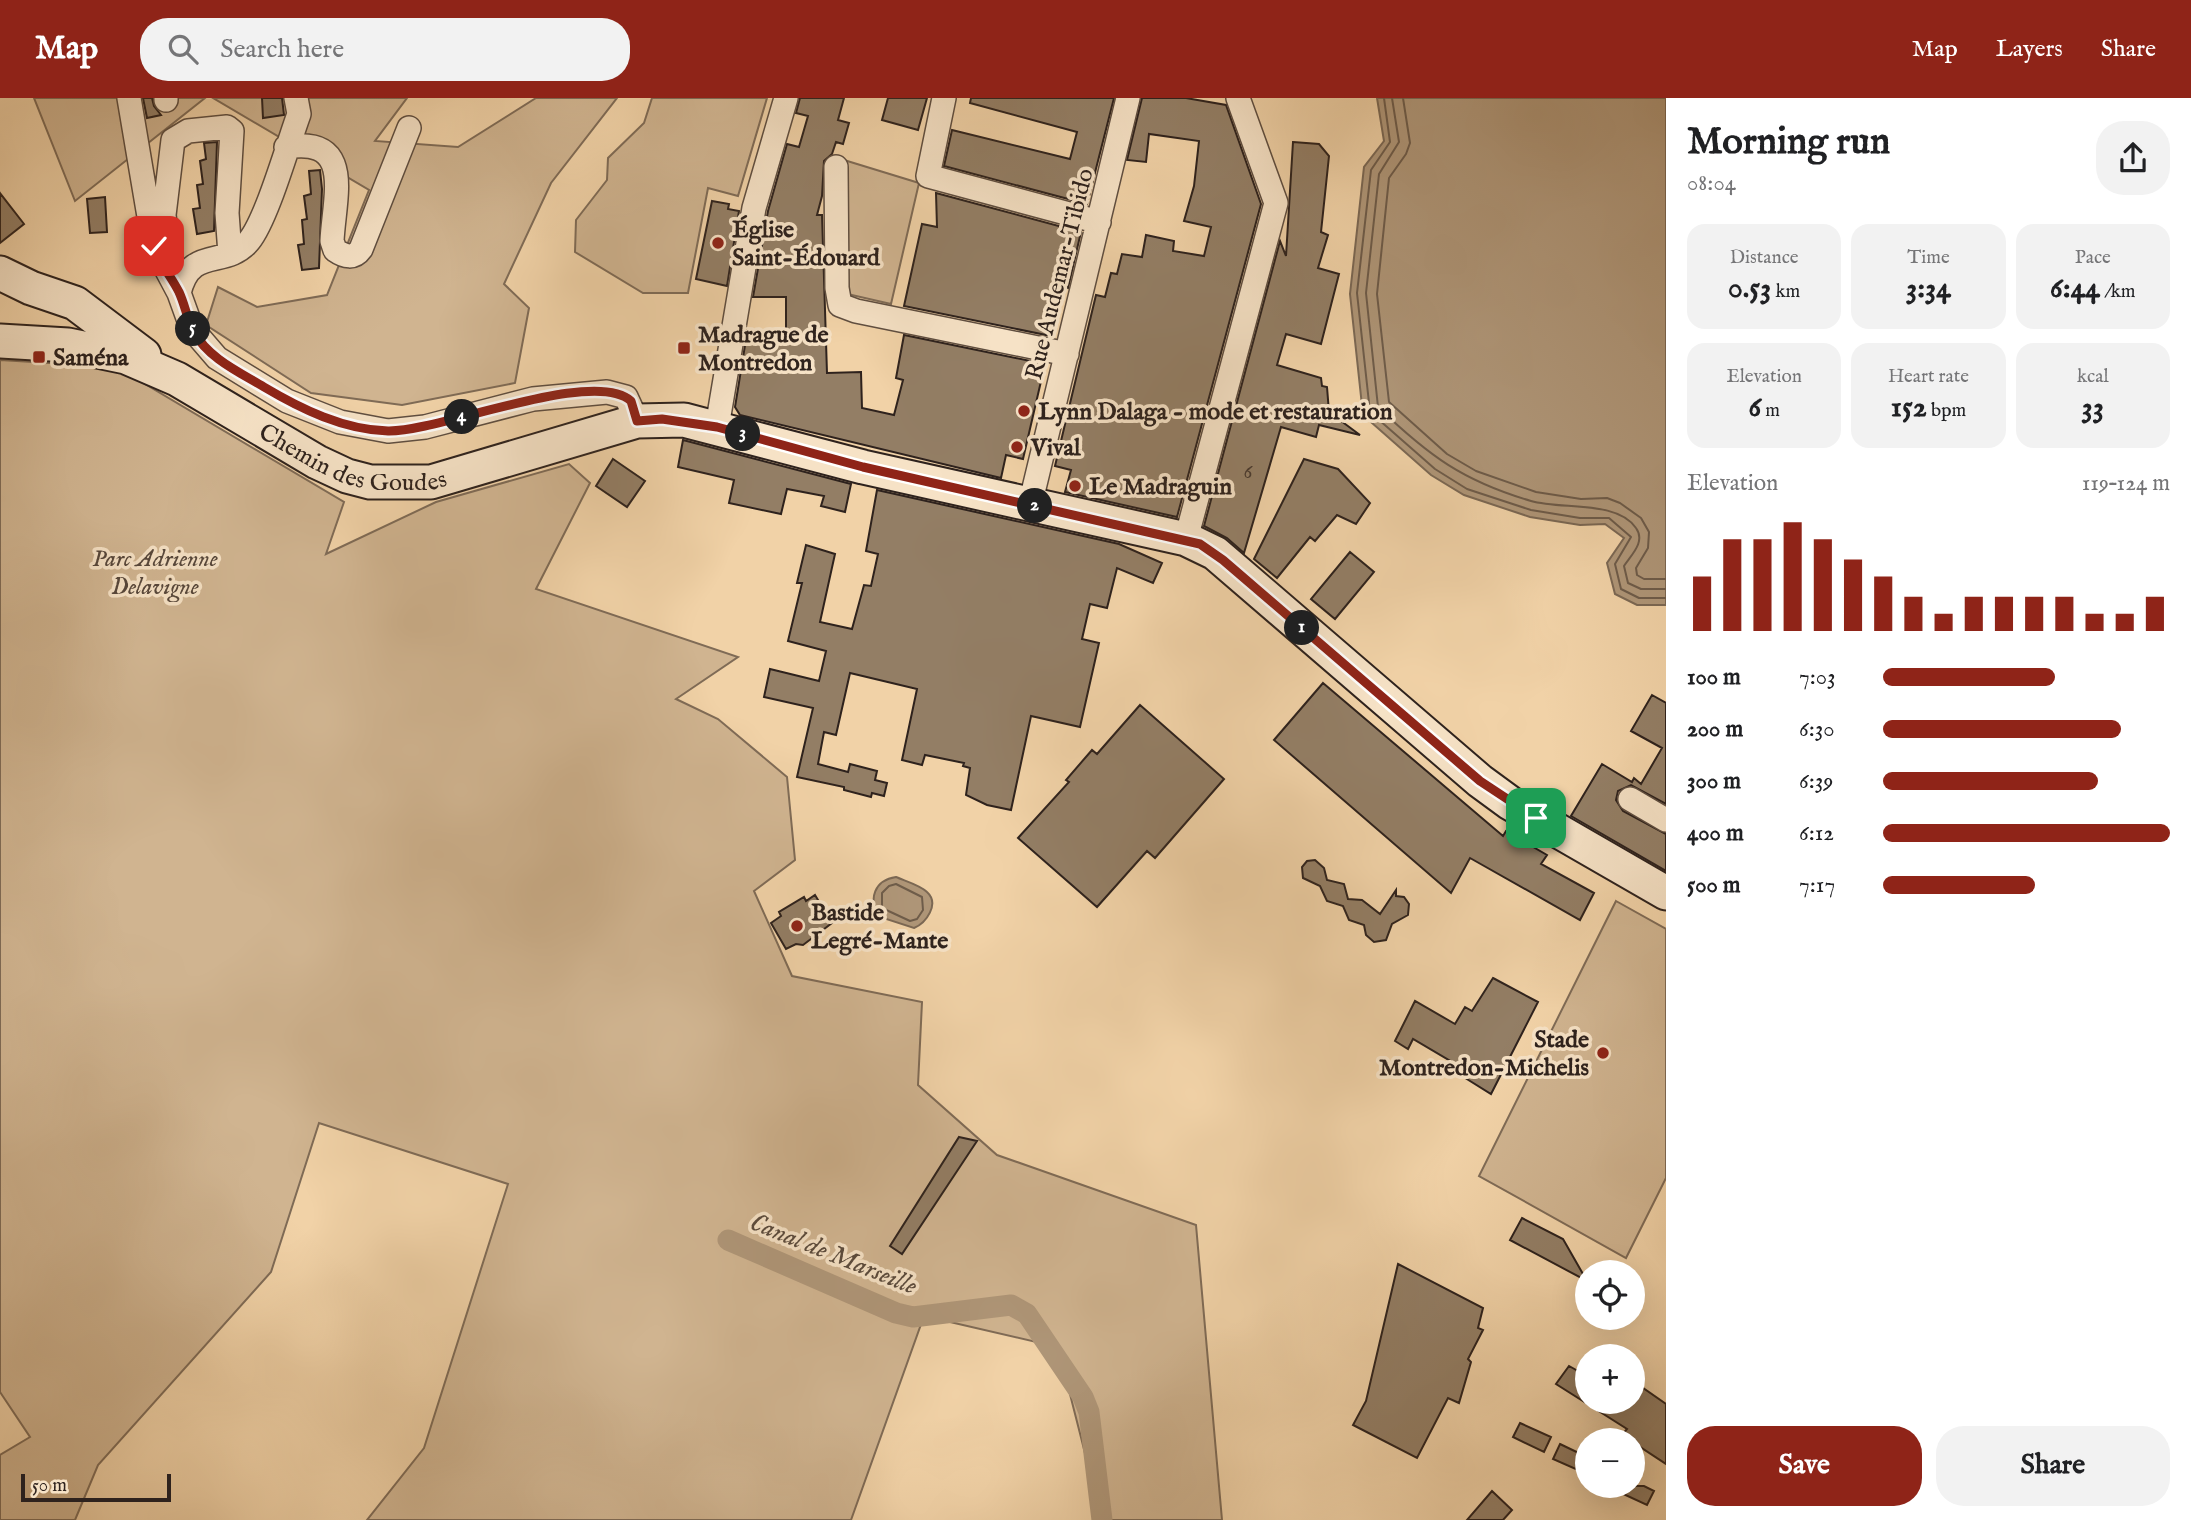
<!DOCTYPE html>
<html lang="en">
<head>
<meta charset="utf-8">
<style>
	:root { --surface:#fff; --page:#f2f2f2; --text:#202124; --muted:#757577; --accent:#8f2418 }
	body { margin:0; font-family:"IM FELL English",serif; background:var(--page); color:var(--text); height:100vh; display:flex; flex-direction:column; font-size:26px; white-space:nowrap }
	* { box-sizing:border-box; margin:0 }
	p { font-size:23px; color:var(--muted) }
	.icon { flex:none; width:38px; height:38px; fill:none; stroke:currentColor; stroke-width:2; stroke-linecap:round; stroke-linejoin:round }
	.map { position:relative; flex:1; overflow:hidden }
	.details { display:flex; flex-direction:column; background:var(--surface); width:525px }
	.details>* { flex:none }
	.controls { position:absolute; left:1575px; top:1162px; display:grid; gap:14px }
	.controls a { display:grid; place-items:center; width:70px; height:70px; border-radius:50%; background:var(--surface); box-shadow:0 7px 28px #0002; font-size:35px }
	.scale { position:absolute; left:21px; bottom:18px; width:150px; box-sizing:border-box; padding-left:7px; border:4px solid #2e221d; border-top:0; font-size:19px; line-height:24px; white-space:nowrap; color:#2e221d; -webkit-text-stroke:5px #f6e2c6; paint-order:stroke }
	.pin { position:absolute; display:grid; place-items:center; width:60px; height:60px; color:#fff; margin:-30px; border-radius:14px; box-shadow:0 4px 10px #0006 }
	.km { position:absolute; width:35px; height:35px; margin:-18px; border-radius:50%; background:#222; color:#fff; font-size:19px; line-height:35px; text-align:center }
	.round { display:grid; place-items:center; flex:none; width:74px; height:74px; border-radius:28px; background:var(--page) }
	.overview { display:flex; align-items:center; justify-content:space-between; height:119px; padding:0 21px }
	h1 { font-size:38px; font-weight:700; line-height:52px }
	.metrics { display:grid; grid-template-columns:repeat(3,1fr); gap:10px; height:119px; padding:7px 21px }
	.metrics div { display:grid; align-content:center; border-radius:18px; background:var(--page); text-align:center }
	.metrics b { font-size:30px; font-weight:700 }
	.metrics small { font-size:19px; font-weight:400 }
	.metrics p { font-size:19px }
	.chart { height:196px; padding:14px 21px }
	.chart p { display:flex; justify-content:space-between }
	.chart svg { width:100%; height:126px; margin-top:7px; stroke:var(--accent); stroke-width:6 }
	.action { display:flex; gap:14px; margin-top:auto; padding:14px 21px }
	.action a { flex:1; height:80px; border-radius:28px; background:var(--accent); color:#fff; font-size:28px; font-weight:700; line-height:80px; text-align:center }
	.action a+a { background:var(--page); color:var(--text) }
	ul { padding:0 21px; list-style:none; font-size:23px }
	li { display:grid; grid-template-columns:112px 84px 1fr; align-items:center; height:52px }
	li i { height:18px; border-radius:9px; background:var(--accent) }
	header { display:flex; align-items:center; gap:42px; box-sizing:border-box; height:98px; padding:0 35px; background:var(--accent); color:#fff }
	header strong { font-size:33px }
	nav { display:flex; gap:38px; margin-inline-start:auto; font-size:24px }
	.search { width:490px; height:63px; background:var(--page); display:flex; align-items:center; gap:18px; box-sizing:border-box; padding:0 24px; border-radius:28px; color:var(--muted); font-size:26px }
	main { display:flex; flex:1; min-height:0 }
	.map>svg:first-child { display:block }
	.green { fill:#d0b490; stroke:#7f6b56; stroke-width:2 }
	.water { fill:#af9678; stroke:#7b6854; stroke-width:2 }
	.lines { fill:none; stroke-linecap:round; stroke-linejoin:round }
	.shore { stroke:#6e5c4a; stroke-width:2 }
	.canal { stroke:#af9678; stroke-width:21 }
	.building { fill:#937e65; stroke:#2e221d; stroke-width:2 }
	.street-casing { stroke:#5f4e40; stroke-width:26 }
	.secondary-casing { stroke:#2e221d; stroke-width:37 }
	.street { stroke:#f6e2c6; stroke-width:23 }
	.secondary { stroke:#f6e2c6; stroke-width:33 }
	.route-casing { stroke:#fff; stroke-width:14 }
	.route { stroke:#8f2418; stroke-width:9 }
	.poi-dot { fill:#8f2418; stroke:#f6e2c6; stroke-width:2.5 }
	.labels { text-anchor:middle; stroke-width:7; stroke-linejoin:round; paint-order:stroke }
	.number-label { font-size:21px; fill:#47392f }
	.poi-label { font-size:24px; font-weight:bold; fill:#2e221d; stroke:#f6e2c6; text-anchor:start }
	.street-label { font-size:24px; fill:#2e221d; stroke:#f6e2c6 }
	.park-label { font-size:24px; font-style:italic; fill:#56463a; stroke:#f6e2c6 }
	.water-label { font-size:26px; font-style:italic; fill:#5b4b3d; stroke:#f6e2c6 }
</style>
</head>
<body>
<header>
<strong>Map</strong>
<div class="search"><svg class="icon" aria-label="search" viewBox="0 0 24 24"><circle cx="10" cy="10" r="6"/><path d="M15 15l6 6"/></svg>Search here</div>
<nav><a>Map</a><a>Layers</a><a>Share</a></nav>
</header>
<main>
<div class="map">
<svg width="1666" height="1422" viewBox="0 0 1666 1422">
	<rect width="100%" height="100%" fill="#f1d2a7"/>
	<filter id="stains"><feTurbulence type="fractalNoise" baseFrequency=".00286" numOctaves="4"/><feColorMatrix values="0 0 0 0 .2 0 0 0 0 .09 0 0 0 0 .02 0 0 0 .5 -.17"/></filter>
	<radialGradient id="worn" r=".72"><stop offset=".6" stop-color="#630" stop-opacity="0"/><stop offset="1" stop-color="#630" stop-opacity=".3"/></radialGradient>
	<path class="green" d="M34,0h171l-130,103z
		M213,0h194l-32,43 83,6 78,-49h81l-66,85 -47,101 25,24 -14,75 -113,22 -91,-12 -105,-68 12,-38 39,20 70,-12 42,-105z
		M652,0h115l-29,98 -30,-8 -20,105h-45l-68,-41 1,-32 31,-40 1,-22 36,-35z
		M844,62l75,23 -28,121 -48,-11z
		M0,262l83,5 40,6 221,131 -18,52 110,-52 133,-38 21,19 -54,106 202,68 -62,42 42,20 69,58 8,83 -41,31 38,85 130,26 -4,83 79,70 199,70 26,295h-120l-44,-173 -134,-31 -73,204h-484l57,-72 84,-264 -189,-61 -48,149 -173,193 -23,55h-75v-65l30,-18 -30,-45z
		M1616,803l50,28v249l-40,80 -147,-82z"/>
	<path class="water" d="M1377,0h289v507h-29l-22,-11 -8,-31 17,-25 -19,-14 -25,1 -50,-8 -66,-22 -33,-20 -68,-60 -13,-121 14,-127 20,-26z
		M896,779c9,4 24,8 31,15 13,12 -1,31 -13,36l-34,-11c-13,-18 -5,-37 16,-40z"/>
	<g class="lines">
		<path class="shore" d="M1384,0l6,44 -19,28 -14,123 13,119 65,57 32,20 64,21 49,8h29l22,19 -16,27 6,25 18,9h27
			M1392,0l7,44 -20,32 -13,119 12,114c51,49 85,74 153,94 31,9 86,-1 105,27 10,14 -5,27 -12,38l4,17 13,6h25
			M1403,0l7,45 -4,11 -17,24 -12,116 12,108 58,52 29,17 60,21 45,7 26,-1 13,5 21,15 8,14 -1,16 -12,20 1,7 7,4h22
			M896,786l26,13 1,13 -6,9 -7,2 -28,-13v-15l7,-7z"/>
		<path class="canal" d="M728,1142l168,73 17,4 98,-12 16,9 56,83 6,15 13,108"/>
	</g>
	<path class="building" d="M143,0h9l2,8 7,9 -14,3z
		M262,0h20l2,17 -21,3z
		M800,0h44l-6,22 11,3 -6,21 -7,-2 -4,12 -8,7 -2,35 -5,19h5l5,158 34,-1 1,36 32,7 9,-35 -7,-2 8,-43 141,29 -22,95 -17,-4 -5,23 -261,-63 -5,-8 12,-74 39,-1v-35h-33l15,-86 19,-67 12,3 9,-31 -12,-3z
		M888,0h39l-9,32 -36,-10z
		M971,0h143l-27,106 -143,-38 8,-36 118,29 7,-27 -107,-29z
		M1142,0h44l40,7 35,99 -84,313 -112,-25 6,-22 -16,-4 41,-171 9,2 6,-24 6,1 5,-20 20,3 4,-22 28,6 -1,10 31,5 7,-29 -27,-6 10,-35 5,-45 -50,-7 -3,28 -19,-2z
		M217,44l-3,89 -17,3 -4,-25 7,-1 -3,-23 6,-1 -3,-23 6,-2 -2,-16z
		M1293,44l26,2 10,12 -8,76 7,3 -10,33 21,6 -18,70 -35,-10 -9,31 44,13 1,8 5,1 2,25 31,23 -41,-10 -3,12 -35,-10 -37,126 -17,-15 -23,-12 76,-285 6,15z
		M320,72l2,19 -3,79 -17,2 -4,-25 6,-1 -2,-24 5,-1 -3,-23 7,-2 -2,-23z
		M0,95l24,31 -24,19z
		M936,95l145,39 -13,56 -5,-1 -12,49 -147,-30 18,-82 15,3z
		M105,99l2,35 -17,1 -3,-34z
		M712,103l17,3 -1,5 11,2 -12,75 -31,-7z
		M683,342l168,44 -6,28 -24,-6 3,-10 -37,-7 -6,25 -52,-11 5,-23 -56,-13z
		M613,361l32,22 -18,26 -31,-21z
		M1304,361l34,10 32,34 -14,21 -19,-9 -22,26 -5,-4 -33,41 -23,-19z
		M877,392l242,54 43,19 -9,20 -36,-15 -10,40 -17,-4 -8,35 17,4 -19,84 -49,-11 -20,94 -24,-5 -21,-10 4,-27 -7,-2 1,-3 -39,-8 -3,10 -20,-5 15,-71 -67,-16 -14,62 -12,-3 -6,32 30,8 2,-8 27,7 -2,9 12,3 -3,13 -12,-3 -1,4 -27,-7v-3l-47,-10 16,-69 -49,-11 6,-28 49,12 7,-30 -38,-10 14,-58h-5l9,-38 29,9 -15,68 32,7 12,-44 7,1 7,-32 -12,-3z
		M1350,454l24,20 -39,47 -24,-20z
		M1323,585l180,153 3,-5 41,24 -6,9 53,29 -14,27 -110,-62 -19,35 -177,-153z
		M1652,597l14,8v101l-35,-19 -13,6 -2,9 7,11 43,23v37l-95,-55 31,-52 30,18 2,-4 7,6 21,-36 -31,-17z
		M1140,607l84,74 -69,79 -8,-7 -50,56 -79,-69 51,-56 -3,-2 26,-30 5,4z
		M1315,762l9,8 3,12 17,4 4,15 14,1 18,14 16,-24v6l8,1 5,7 -1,11 -16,9 -6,16 -12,2 -8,-7 -2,-10 -15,-5 -6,-14 -16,-5 -7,-15 -17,-8 -1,-11 5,-6z
		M815,797l17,28 -29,22 -7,-1 -10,5 -15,-26 10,-7 -2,-4 25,-15 2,4z
		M1493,880l45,24 -47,92 -37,-23 3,-6 -44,-26 -5,10 -13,-8 20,-40 40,23 10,-17 7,4z
		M959,1039l18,4 -75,113 -12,-8z
		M1522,1120l41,21 24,42 -77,-41z
		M1398,1166l85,44 -5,20 5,2 -15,29 3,3 -12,41 -11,-5 -31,60 -64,-33 13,-24z
		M1587,1259v45h46v-21l33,23v60l-44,-29 5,-6 -71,-45 13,-18 9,5z
		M1520,1325l31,14 -7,15 -31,-15z
		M1560,1346l27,13v17l-34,-15z
		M1606,1388h38l10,5 -7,14z
		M1492,1393l20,19 -9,10h-36z"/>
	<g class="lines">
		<defs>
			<path id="street" d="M129,0l25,148 25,47 13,36 25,29 70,43 53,21 48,9 37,-4 108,-28 74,-7 19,5 11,24
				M166,0v2
				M944,0l-16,78 171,46
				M286,49c69,-11 48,50 46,94l3,9c10,7 19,9 26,-1l48,-121
				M836,69l1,121 3,17 16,6 211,43
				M167,145l-3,-28 9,-75 15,-9 39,-4 5,4 -5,82 3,41
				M179,195c12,-49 46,-23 70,-52 18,-22 39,-97 50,-127l-3,-16
				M717,329l37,-219 32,-110
				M1030,407l98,-407
				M1186,441l90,-336 -38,-105
				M1630,701l36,21"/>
			<g id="secondary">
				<path d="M0,175l31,15 44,15 69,52"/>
				<path id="s1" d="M0,243l68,4 58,12 51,22 140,83 30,14 23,6h61l206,-61 47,-1 179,47 323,72 29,14 265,228 30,22 156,90"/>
			</g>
		</defs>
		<use href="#street" class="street-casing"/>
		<use href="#secondary" class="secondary-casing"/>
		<use href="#street" class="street"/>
		<use href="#secondary" class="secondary"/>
	</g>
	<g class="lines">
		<defs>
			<path id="route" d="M154,148c5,17 17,30 25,46 6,13 8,27 15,40 14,26 45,40 70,55 37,22 80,43 124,44 51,1 206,-64 243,-30l6,20 25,-2 55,8 146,40 337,77 23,16 257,221 56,37"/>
		</defs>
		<use href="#route" class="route-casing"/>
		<use href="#route" class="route"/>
	</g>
	<g class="poi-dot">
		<circle cx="718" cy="145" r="7"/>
		<rect x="677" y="243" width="14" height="14" rx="3.5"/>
		<rect x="32" y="252" width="14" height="14" rx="3.5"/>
		<circle cx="1024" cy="313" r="7"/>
		<circle cx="1017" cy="349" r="7"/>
		<circle cx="1075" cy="388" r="7"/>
		<circle cx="797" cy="828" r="7"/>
		<circle cx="1603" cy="955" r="7"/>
	</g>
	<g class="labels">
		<g class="number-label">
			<text x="1248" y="380">6</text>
		</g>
		<g class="poi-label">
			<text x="732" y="139">Église<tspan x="732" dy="28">Saint-Édouard</tspan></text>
			<text x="698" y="244">Madrague de<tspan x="698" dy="28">Montredon</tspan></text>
			<text x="53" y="267">Saména</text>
			<text x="1038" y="321">Lynn Dalaga - mode et restauration</text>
			<text x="1031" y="357">Vival</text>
			<text x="1089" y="396">Le Madraguin</text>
			<text x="811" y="822">Bastide<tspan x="811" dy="28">Legré-Mante</tspan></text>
			<text x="1589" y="949" text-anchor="end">Stade<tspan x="1589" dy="28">Montredon-Michelis</tspan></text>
		</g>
		<g class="street-label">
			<text transform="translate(1059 176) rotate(-76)" y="8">Rue Audemar-Tibido</text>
			<text dy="8" stroke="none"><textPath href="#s1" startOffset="380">Chemin des Goudes</textPath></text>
		</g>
		<g class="park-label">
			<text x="155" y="468">Parc Adrienne<tspan x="155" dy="28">Delavigne</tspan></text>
		</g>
		<g class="water-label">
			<text transform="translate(834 1155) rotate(22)" y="9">Canal de Marseille</text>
		</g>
	</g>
	<rect width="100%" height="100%" filter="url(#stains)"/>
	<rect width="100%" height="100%" fill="url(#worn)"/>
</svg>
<div class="controls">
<a><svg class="icon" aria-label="locate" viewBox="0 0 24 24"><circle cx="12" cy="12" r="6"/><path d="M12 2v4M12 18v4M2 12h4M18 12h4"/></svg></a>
<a>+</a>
<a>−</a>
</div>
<div class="scale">50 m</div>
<div class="pin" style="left:1536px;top:720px;background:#1e9e55"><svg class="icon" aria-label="arrive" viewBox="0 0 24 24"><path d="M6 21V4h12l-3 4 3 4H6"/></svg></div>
<div class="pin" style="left:154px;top:148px;background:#d93025"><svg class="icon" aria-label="check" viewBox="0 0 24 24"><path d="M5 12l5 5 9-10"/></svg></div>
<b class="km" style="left:1302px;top:530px">1</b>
<b class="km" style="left:1035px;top:408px">2</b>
<b class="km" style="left:743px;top:336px">3</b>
<b class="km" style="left:462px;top:319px">4</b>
<b class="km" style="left:193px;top:231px">5</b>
</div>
<section class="details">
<div class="overview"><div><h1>Morning run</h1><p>08:04</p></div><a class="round"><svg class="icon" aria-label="share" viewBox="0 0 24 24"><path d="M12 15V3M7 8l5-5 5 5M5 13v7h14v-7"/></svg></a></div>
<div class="metrics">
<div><p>Distance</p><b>0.53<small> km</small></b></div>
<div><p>Time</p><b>3:34</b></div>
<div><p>Pace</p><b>6:44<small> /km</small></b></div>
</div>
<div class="metrics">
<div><p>Elevation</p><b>6<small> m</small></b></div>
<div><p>Heart rate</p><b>152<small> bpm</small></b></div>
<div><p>kcal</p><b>33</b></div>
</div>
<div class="chart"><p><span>Elevation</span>119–124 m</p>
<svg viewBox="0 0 160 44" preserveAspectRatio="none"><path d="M5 44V25M15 44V12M25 44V12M35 44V6M45 44V12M55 44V19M65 44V25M75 44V32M85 44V38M95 44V32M105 44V32M115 44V32M125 44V32M135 44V38M145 44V38M155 44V32"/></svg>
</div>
<ul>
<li><b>100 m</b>7:03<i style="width:60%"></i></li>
<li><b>200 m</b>6:30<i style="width:83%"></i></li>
<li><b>300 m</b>6:39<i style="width:75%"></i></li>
<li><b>400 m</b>6:12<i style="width:100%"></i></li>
<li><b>500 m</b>7:17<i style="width:53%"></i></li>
</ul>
<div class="action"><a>Save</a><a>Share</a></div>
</section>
</main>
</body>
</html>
